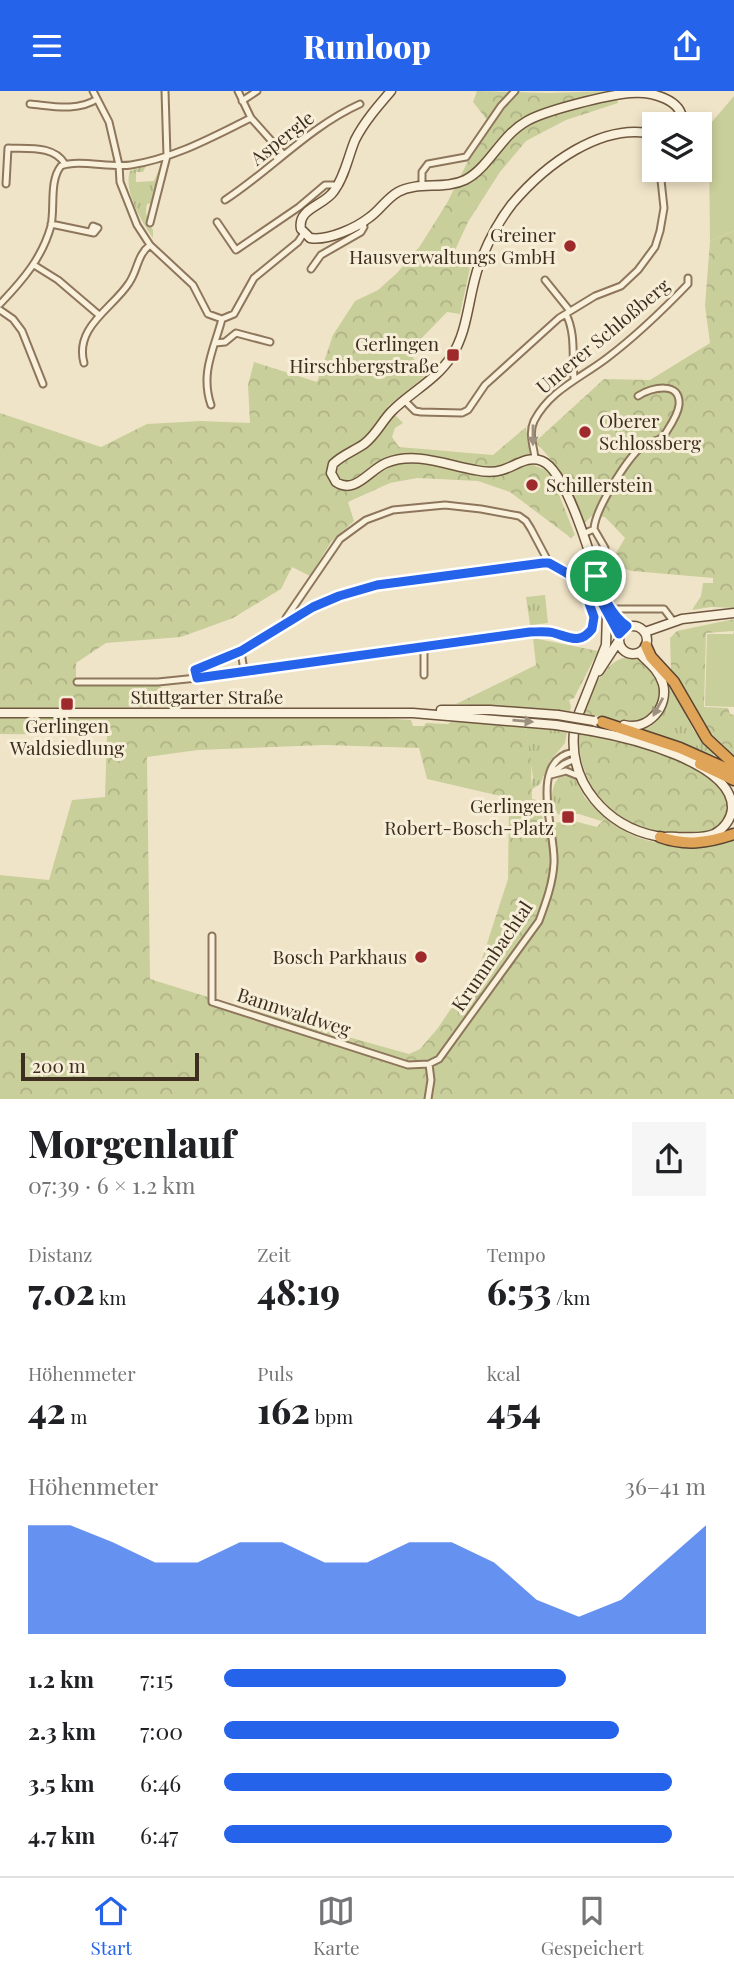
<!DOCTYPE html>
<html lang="de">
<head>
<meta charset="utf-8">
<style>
	:root { --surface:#fff; --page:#f6f6f6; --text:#202124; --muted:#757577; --line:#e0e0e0; --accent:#2563eb }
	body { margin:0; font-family:"Playfair Display",serif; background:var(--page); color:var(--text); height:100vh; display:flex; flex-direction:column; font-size:26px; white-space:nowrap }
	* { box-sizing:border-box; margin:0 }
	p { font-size:23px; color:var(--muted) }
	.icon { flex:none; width:38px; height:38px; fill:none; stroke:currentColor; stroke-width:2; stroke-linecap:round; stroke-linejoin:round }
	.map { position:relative; height:1008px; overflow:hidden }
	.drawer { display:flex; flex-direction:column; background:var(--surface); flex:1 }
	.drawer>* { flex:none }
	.tools { position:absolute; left:642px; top:21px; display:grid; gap:14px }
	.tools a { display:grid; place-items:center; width:70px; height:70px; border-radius:0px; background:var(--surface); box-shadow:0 4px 10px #0003; font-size:35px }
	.scale { position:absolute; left:21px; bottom:18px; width:178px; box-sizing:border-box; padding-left:7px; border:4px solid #3d2e20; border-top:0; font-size:19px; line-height:24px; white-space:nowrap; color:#3d2e20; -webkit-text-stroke:5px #f7eed8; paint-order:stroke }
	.pin { position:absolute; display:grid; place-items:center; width:60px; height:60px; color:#fff; margin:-30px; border:4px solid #fff; border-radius:50%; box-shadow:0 2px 7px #0007 }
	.round { display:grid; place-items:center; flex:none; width:74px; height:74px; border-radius:0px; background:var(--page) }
	.overview { display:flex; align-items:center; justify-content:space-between; height:119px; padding:0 28px }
	h1 { font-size:38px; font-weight:800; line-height:52px }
	.stats { display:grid; grid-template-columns:repeat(3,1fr); gap:10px; height:119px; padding:7px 28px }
	.stats div { display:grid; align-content:center }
	.stats b { font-size:35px; font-weight:800 }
	.stats small { font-size:19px; font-weight:400 }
	.stats p { font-size:19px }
	.chart { height:196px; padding:14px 28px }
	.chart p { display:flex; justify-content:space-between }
	.chart svg { width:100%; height:126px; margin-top:7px; fill:var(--accent); opacity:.7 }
	ul { padding:0 28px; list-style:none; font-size:23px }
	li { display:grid; grid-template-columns:112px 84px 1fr; align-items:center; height:52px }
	li i { height:18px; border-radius:9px; background:var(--accent) }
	header { display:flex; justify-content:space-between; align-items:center; height:91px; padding:0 28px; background:var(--accent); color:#fff; font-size:32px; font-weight:800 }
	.dock { display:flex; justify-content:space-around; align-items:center; height:98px; border-top:2px solid var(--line); background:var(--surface); font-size:19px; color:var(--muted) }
	.dock a { display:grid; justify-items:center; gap:4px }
	.dock .current { color:var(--accent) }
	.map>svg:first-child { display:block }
	.grass { fill:url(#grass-tufts) }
	.forest { fill:url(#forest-crowns); fill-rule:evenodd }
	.garden { fill:#c9cf9b }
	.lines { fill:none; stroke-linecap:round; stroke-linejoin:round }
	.street-casing { stroke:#8d765c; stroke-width:9 }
	.secondary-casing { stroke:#6f573f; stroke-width:11 }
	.highway-casing { stroke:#5b4430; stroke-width:13 }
	.street { stroke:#faf1dc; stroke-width:5 }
	.secondary { stroke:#faf1dc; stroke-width:8 }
	.highway { stroke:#e0a458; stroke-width:10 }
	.secondary-bridge-casing { stroke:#6f573f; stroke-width:11; stroke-linecap:butt }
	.secondary-bridge { stroke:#faf1dc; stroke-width:8 }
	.oneway { fill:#9c907e }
	.route-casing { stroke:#fff; stroke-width:14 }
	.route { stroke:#2563eb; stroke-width:9 }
	.poi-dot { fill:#9e2a2b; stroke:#f7eed8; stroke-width:2.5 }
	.labels { text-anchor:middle; stroke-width:6; stroke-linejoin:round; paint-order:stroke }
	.street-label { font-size:19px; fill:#3d2e20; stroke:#f7eed8 }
	.poi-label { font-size:19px; fill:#3d2e20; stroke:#f7eed8; text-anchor:end }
</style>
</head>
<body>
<header><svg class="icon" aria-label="menu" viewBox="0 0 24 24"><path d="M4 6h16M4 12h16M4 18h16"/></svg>Runloop<svg class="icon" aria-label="share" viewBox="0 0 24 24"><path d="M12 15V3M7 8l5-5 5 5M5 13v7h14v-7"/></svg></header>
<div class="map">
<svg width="734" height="1008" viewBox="0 0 734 1008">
	<defs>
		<pattern id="grass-tufts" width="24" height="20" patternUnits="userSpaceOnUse" patternTransform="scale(1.75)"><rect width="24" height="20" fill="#c9cf9b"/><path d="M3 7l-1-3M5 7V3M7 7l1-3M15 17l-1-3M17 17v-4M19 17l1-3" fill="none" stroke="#aeb285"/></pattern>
		<pattern id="forest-crowns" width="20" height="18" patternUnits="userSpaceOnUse" patternTransform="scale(1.75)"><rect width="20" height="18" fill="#c9cf9b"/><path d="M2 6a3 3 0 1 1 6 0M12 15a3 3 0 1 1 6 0" fill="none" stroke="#aeb285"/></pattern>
	</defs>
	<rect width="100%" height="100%" fill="#f0e4c8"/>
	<path class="grass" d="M146,75l-3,6h-7v10l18,-1 5,-12 1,2 -8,32 -5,1c-3,10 2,19 6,26v8c-11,-15 -30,-48 -23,-67z
		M545,504l3,28 -18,2 -4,-28z
		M663,587l5,3 26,50 20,22 -1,3 -72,-27c20,0 34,-34 22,-51z
		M525,634l42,6 -2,12 -15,18 -10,23 -9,6 2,-13z
		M562,683h6l6,3 11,21 20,20 -4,3 -22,-7 -16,-1 -2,2 -7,-2c-4,-13 -3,-30 8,-39z"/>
	<path class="forest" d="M477,0l71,2 67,-2 3,12 -52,17 -40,21 -26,31 -32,50 -17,37 19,9 -10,46 -13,-2 -29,30 -5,16 13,17 -39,32 16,16 -8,5 -3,9 7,10 94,8 33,-28 5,37 19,8 25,63 -4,3 -61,-46 -32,-11 -61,-3 -27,5 -42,19 6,19 -23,21 -21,34 -18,-9 -11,22 -48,29 -52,19 -75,6 -30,20v21l83,1 21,22 -180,1v-295l101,34 46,-23 54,-3 49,2 -2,-38 6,-23 63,20 16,-47 22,-34 23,-11 19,-17 23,-27 27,-43 41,-82 -15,-19z
		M734,140v377l-23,-1 -19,3 9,-14 2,-13h10v-5l-81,-7 -17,-5 2,5 -15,2 -4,-9 4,-11 6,5 7,-3 10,-17 -20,-21 -13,-1 -9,8c-12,-32 -23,-58 -48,-82l69,-63 46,1 60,-37 -5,-37 5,-65z
		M734,528v12l-28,2 -2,74 24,1 2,6 4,1v40l-30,-28 -33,-57 -1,-32 7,-7z
		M533,547l65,13 -24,47 -5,2 2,6 -1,5 -114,-7 80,-39z
		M627,566l13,1c6,7 14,13 17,22 8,20 -7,44 -30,42 -15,-1 -29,-6 -44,-9 6,-20 22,-53 44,-56z
		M356,625l55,4 2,6h11l2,-3 22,1 4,-3 10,-1 63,5 6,36 1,38 5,1 8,25 25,-5 27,7 8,-9c43,34 79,28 129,21v260h-734v-224l49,5 23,-80 33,-3 2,-62 -107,-1v-17zM325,654l94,3 8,31 82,19 -1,81 -28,86 -42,63 -18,21 -11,5 -182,-51 -77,-24 -3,-222 51,-7z
		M579,642c33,6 109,24 134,45 7,6 11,15 16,22 -1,12 -2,21 -12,29 -10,7 -24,5 -36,5 -59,-1 -104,-41 -102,-101z"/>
	<path class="garden" d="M734,5v135l-24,10 -1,-91 -9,1v-15z
		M734,540v76l-29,-1 2,-72h26z"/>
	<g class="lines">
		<defs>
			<path id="street" d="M93,0l16,31 10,43 1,17 17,43 13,20 43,40 15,29 14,5 12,-5 20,-36 44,-36 6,-9
				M238,0l13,27 33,37
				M242,10l15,-10
				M30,13c22,2 47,8 67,-5
				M6,93l2,-36c20,1 46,-3 57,16
				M422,95v-14l6,-8 38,-7 35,-51 14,-15
				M225,109c46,-30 84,-73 135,-96
				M217,131l19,28 63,-43 26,-22h13
				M150,132l17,-67 -2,-65
				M51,133l43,9 4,-5 -5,-2 -2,5
				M34,174l24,15 41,35
				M311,178l10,-14 40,-23 3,-5 -2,-5
				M545,189l25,31
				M0,213c23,-24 42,-46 51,-78 4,-19 -2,-45 10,-60 17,-7 49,2 70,-1 44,-7 81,-28 120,-47
				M0,219l13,9 9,12 21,53
				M566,223c10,20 6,42 8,64
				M215,252l10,-1 11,-9 34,9
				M84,272c-10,-36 29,-55 45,-80 9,-13 8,-28 21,-38
				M404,309l11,11 6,1 41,1 6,-3 17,-25 74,-67 36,-22 26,-10 17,-16 17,-23 5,-16 4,-23 -3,-28 2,-10
				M211,314c-11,-32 3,-56 11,-86
				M535,368c-1,-13 -7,-25 -1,-38 16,-31 47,-43 73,-63 29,-22 56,-48 81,-74v-6
				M594,438c1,-20 33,-70 48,-83 8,-7 16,-2 23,-12 5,-8 13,-19 14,-29 2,-25 -28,-17 -41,-9
				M583,443l11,-5 11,19
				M612,518h52l9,12
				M287,530l-1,-3 54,-79 26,-19 27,-10 52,-5 36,4 38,7 7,5 5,8 18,34
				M424,555v29
				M241,560l3,20
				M197,587l-2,-8 46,-19 72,-44 26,-11 38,-11 166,-22h6l32,18 15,-5
				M77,591h81l39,-4 333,-46h21l22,7 15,-5c12,-16 -1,-36 -7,-53
				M553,681l11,-8 11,-5
				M551,684l15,-4 15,6
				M212,845v66l196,63 21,-1 10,-5 100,-138c7,-19 14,-38 15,-58 2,-31 -27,-103 20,-111
				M428,1008l3,-19 -2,-16"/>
			<path id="secondary" d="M391,0c-13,15 -27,31 -36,49 -7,17 -10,36 -21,51 -10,15 -37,17 -33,38l9,9c18,3 46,-10 60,-21 10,-7 16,-18 28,-25 20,-11 46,-2 67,-12 24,-12 35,-44 62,-59 19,-11 81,-26 103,-28 20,-2 55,6 52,31
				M600,498l19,30 8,7
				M619 549a14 14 0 1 1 28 0a14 14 0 1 1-28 0Z
				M645,541l37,-13 52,-6
				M619,543c-3,-12 -14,-21 -18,-33 -1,-5 -1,-10 -2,-16 -7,-25 -33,-115 -57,-124 -15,-6 -26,5 -40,9 -9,3 -18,2 -27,0 -29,-5 -60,-19 -89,-7 -17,7 -31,32 -50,19l-5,-9 2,-9c9,-9 21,-13 31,-20 12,-9 18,-23 28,-33 19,-19 44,-31 59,-54 18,-27 17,-62 28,-92 8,-21 19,-43 33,-61 33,-39 89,-82 142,-70
				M599,580l19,-29
				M441,619h49l68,5
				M0,622h413l143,12
				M579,622l27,-68 1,-30
				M624,634c24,6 45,-18 39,-41 -4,-14 -15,-22 -24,-31
				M574,641c-5,51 32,94 82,104 6,2 14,0 21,1 12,0 26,2 37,-3 10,-5 17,-15 18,-25 2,-47 -106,-72 -140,-78"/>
			<path id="highway" d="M646,555l5,11 23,25 33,57 27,25
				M602,631l78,26 54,24
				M700,673l34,16
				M660,746c25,9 48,6 74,-3"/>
		</defs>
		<use href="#street" class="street-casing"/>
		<use href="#secondary" class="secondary-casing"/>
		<use href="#highway" class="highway-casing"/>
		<use href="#street" class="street"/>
		<use href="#secondary" class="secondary"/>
		<use href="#highway" class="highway"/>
		<defs>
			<path id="secondary-bridge" d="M558,624l36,6
				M556,634l36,6"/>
		</defs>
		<use href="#secondary-bridge" class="secondary-bridge-casing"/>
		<use href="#secondary-bridge" class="secondary-bridge"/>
	</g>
	<defs><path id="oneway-solid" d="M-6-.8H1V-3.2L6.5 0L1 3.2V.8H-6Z" transform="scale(1.75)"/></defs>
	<g class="oneway">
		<use href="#oneway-solid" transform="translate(533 344) rotate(90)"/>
		<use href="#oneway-solid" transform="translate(658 616) rotate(118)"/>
		<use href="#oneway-solid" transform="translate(523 630) rotate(5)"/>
	</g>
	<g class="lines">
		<defs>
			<path id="route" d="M596,485l-15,5 -32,-18h-6l-166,22 -38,11 -26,11 -72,44 -46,19 2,8 333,-46c8,0 16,-1 24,1 15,4 26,12 38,-4l2,-12 -13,-36 15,-5c5,17 16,40 31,50l-8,8 -18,-33 -5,-25"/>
		</defs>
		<use href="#route" class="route-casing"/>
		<use href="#route" class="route"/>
	</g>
	<g class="poi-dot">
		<circle cx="570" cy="155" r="7"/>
		<rect x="446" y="257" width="14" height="14" rx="3.5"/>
		<circle cx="585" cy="341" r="7"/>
		<circle cx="532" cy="394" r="7"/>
		<rect x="60" y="606" width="14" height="14" rx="3.5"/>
		<rect x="561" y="719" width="14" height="14" rx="3.5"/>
		<circle cx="421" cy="866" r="7"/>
	</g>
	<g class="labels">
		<g class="street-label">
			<text transform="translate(282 47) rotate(-38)" y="7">Aspergle</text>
			<text transform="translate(603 245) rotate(-40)" y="7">Unterer Schloßberg</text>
			<text x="207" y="613">Stuttgarter Straße</text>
			<text transform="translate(492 865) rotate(-56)" y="7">Krummbachtal</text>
			<text transform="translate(294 921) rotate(18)" y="7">Bannwaldweg</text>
		</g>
		<g class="poi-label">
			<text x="556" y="151">Greiner<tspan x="556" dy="22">Hausverwaltungs GmbH</tspan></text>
			<text x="439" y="260">Gerlingen<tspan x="439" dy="22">Hirschbergstraße</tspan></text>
			<text x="599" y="337" text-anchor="start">Oberer<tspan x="599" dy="22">Schlossberg</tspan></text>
			<text x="546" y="401" text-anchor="start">Schillerstein</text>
			<text x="67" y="642" text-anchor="middle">Gerlingen<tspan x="67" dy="22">Waldsiedlung</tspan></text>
			<text x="554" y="722">Gerlingen<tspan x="554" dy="22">Robert-Bosch-Platz</tspan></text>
			<text x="407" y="873">Bosch Parkhaus</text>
		</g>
	</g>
</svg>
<div class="tools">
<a><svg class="icon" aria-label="layers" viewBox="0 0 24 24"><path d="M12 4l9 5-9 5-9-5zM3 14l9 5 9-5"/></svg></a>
</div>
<div class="scale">200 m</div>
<div class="pin" style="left:596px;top:485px;background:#1e9e55"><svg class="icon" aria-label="arrive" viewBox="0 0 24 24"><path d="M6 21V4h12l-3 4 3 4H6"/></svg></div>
</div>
<section class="drawer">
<div class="overview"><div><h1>Morgenlauf</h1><p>07:39 · 6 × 1.2 km</p></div><a class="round"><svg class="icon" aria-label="share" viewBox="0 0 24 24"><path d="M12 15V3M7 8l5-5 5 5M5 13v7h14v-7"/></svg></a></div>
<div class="stats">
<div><p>Distanz</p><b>7.02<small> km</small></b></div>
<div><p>Zeit</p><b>48:19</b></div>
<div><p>Tempo</p><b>6:53<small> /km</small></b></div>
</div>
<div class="stats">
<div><p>Höhenmeter</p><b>42<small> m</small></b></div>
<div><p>Puls</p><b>162<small> bpm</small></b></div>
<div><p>kcal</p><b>454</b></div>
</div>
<div class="chart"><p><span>Höhenmeter</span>36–41 m</p>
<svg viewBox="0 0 160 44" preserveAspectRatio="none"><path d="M0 44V6L10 6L20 12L30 19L40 19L50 12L60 12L70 19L80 19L90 12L100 12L110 19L120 32L130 38L140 32L150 19L160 6V44z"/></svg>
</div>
<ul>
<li><b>1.2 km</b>7:15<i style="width:71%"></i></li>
<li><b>2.3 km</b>7:00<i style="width:82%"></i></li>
<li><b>3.5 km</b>6:46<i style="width:93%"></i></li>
<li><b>4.7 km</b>6:47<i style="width:93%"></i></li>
</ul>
</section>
<nav class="dock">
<a class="current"><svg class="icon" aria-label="home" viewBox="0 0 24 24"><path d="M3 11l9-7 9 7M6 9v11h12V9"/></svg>Start</a>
<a><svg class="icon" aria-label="map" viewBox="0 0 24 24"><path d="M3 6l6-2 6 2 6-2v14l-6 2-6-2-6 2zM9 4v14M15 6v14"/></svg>Karte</a>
<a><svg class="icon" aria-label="saved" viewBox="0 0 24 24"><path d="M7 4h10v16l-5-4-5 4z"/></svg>Gespeichert</a>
</nav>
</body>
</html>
